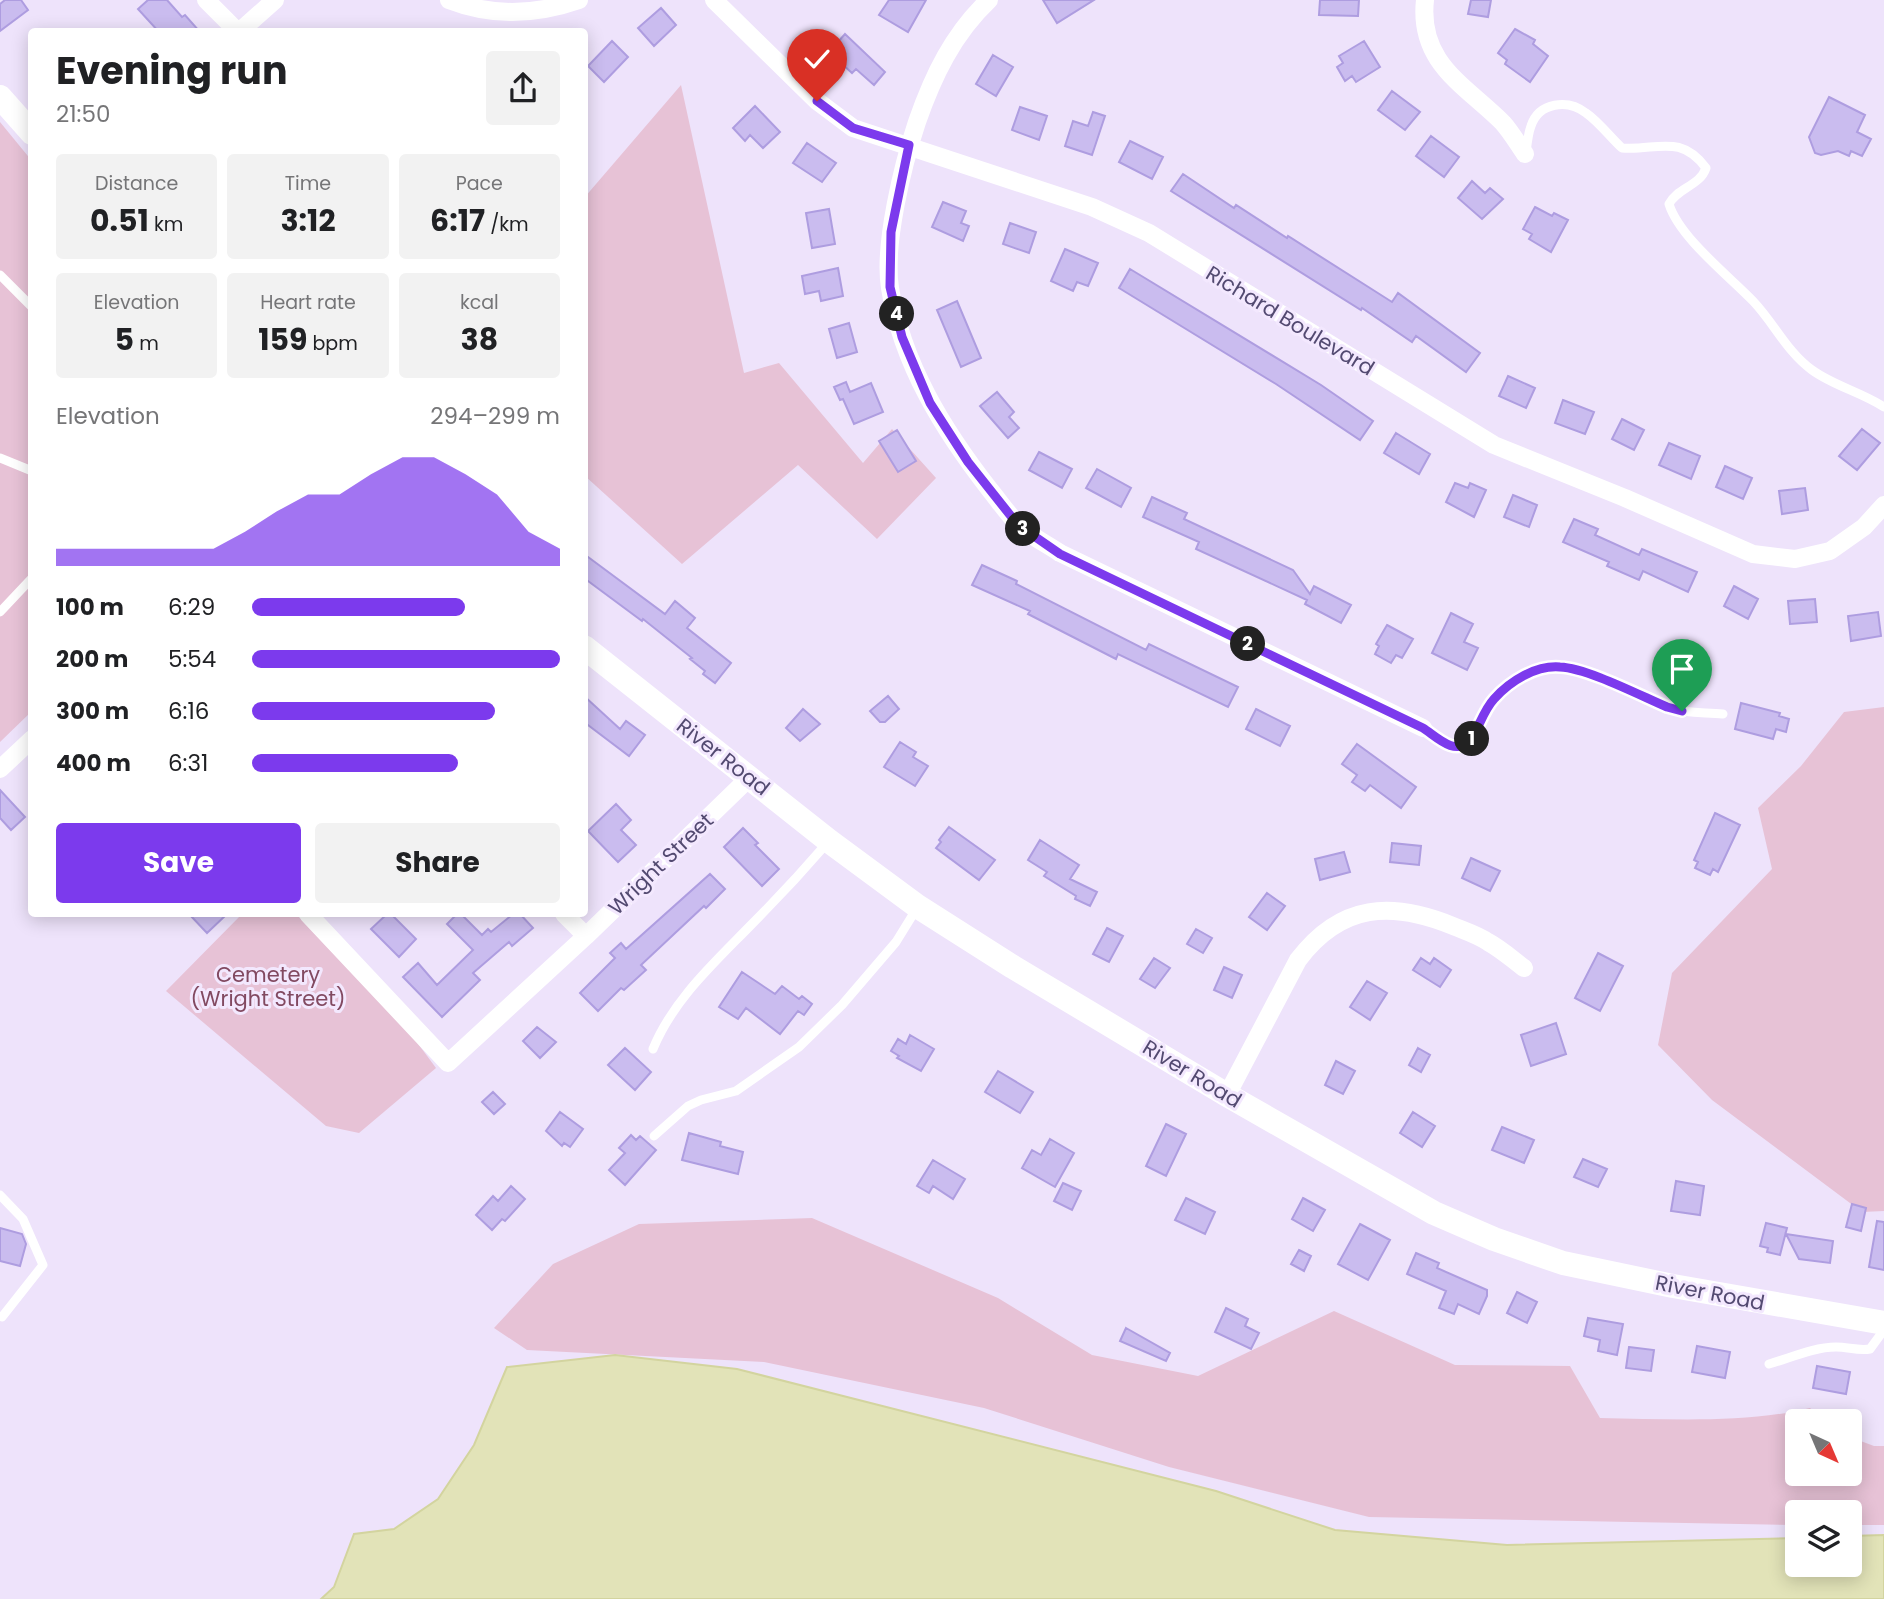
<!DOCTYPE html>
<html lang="en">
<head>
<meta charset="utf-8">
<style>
	:root { --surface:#fff; --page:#f2f2f2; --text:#202124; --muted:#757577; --accent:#7c3aed }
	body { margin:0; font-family:Poppins,sans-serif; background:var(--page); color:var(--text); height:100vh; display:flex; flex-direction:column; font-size:26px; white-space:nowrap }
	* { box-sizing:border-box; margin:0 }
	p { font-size:23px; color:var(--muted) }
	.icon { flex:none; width:38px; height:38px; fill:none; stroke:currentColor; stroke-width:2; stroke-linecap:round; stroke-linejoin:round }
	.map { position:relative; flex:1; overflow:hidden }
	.panel { position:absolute; left:28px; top:28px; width:560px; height:889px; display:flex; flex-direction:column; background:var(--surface); border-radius:7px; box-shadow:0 4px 18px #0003 }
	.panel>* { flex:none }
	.needle { width:46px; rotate:136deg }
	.buttons { position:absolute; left:1785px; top:1409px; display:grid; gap:14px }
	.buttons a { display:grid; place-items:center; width:77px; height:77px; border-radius:7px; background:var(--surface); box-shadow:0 4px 18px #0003; font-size:35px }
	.pin { position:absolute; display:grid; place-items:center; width:60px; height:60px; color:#fff; margin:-72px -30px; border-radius:50% 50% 50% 0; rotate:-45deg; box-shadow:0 0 7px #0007 }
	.pin .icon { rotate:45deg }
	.km { position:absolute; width:35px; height:35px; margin:-18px; border-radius:50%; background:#222; color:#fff; font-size:19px; line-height:35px; text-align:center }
	.round { display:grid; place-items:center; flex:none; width:74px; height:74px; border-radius:7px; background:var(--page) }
	.headline { display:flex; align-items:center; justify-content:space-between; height:119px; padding:0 28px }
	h1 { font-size:38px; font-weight:700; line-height:52px }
	.figures { display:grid; grid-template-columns:repeat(3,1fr); gap:10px; height:119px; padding:7px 28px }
	.figures div { display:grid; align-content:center; border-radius:7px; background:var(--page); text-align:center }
	.figures b { font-size:30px; font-weight:700 }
	.figures small { font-size:19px; font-weight:400 }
	.figures p { font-size:19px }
	.chart { height:196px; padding:14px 28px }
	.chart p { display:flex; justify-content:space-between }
	.chart svg { width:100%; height:126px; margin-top:7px; fill:var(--accent); opacity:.7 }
	.button { display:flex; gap:14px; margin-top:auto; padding:14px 28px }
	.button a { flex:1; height:80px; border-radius:7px; background:var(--accent); color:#fff; font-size:28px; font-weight:700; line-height:80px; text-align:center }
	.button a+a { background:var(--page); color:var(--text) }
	ul { padding:0 28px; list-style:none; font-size:23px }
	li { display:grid; grid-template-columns:112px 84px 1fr; align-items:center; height:52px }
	li i { height:18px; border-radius:9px; background:var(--accent) }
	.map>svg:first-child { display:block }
	.green { fill:#e7c2d6 }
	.water { fill:#e2e3b8; stroke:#d3d49f; stroke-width:2 }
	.building { fill:#cabcef; stroke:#ae9de0; stroke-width:2 }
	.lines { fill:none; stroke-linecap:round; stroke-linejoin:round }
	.service { stroke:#fff; stroke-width:9 }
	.minor { stroke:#fff; stroke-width:18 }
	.secondary { stroke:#fff; stroke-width:24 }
	.route-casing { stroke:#fff; stroke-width:14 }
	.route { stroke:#7c3aed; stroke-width:9 }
	.labels { text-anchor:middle; stroke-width:6; stroke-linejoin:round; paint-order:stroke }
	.street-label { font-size:21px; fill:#534a71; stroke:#f3e8fe }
	.park-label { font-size:21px; fill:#824961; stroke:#f3e8fe }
</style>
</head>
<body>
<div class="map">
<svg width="1884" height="1599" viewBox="0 0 1884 1599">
	<rect width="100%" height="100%" fill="#eee3fb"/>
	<path class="green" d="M681,85l63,288 35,-10 84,100 29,-34 44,49 -59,61 -79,-74 -116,99 -97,-88 -1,-278z
		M0,122l32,39 -1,551 -31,30z
		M1884,707v504l-22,1 -150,-112 -54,-55 14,-72 100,-104 -14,-61 43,-42 43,-54z
		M242,914h54l120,127 20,27 -77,65 -33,-7 -160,-135z
		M812,1218l186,80 94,57 106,21 136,-65 121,54 115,1 30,52c67,1 145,6 210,-10l14,13h-27v53h53v-37l24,9h10v79h-34v-13h-53v13l-428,-8 -200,-50 -185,-59 -220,-46 -237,-12 -33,-22 59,-64 86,-40z"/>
	<path class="water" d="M615,1355l122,14 479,122 119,39 172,15 290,-7v26h53v-28l34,-1v64h-1563l13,-12 20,-53 40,-5 44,-30 36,-54 33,-78z"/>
	<path class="building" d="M5,0h16l7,10 -28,21v-27z
		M148,0h19l15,17 3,-2 15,17h-41l-21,-23z
		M889,0h37l-18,32 -29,-17z
		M1043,0h51l-37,23z
		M1320,0h39l-1,16 -39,-1z
		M1471,0h20l-3,17 -20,-3z
		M661,8l15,17 -22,21 -16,-18z
		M1515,29l20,11 -2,4 15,12 -18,26 -25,-18 2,-4 -9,-7z
		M845,34l40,38 -11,13 -18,-16 -4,4 -23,-21z
		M612,41l16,16 -24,25 -16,-16z
		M1364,41l16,26 -24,15 -4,-6 -7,5 -8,-14 6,-4 -4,-7z
		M993,55l20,12 -17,29 -20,-12z
		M1392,91l28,21 -15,18 -27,-20z
		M1829,97l36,18 -8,17 14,7 -9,17 -11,-5 -2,5 -11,-5 -17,4 -6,-2 -6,-16z
		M755,106l25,26 -17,16 -13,-13 -5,6 -12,-13z
		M1020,107l27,9 -8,24 -27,-10z
		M1093,112l12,4 -13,39 -27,-9 8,-25 15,5z
		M1431,136l28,21 -15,20 -28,-21z
		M1130,141l33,16 -11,22 -33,-17z
		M807,143l29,20 -14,19 -29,-19z
		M1183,174l51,34 2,-3 51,33 1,-2 104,66 6,-9 82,60 -14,19 -50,-36 -4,6 -50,-34 -1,2 -190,-119z
		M1472,181l13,12 5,-5 13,11 -21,20 -24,-21z
		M943,202l23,9 -5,12 8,3 -6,15 -31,-14z
		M1535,207l17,9 2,-3 14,7 -17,32 -22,-13 3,-5 -9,-5z
		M829,209l6,35 -23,4 -6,-35z
		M1010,223l26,9 -7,21 -26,-9z
		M1065,249l33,14 -10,23 -11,-4 -4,9 -22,-10z
		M838,268l5,28 -22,5 -2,-10 -14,3 -3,-18z
		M1130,269l191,116 52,36 -13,19 -84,-56 -157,-96z
		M957,301l24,57 -20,9 -24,-57z
		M849,323l8,29 -20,6 -8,-29z
		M1508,376l27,12 -9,20 -27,-12z
		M846,382l4,10 21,-9 12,29 -29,12 -11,-25 -3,1 -6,-13z
		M997,392l17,20 -5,5 10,11 -11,10 -28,-32z
		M1563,400l31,12 -9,22 -30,-11z
		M1622,419l22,11 -10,20 -22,-11z
		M1862,429l18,14 -23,27 -18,-14z
		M897,430l19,31 -18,11 -19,-31z
		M1396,433l34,21 -11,20 -35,-21z
		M1669,443l31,13 -9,23 -32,-14z
		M1039,452l33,17 -10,19 -33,-18z
		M1725,466l27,12 -9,21 -27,-12z
		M1097,469l34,19 -10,19 -35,-19z
		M1455,483l13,5 2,-5 16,7 -12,27 -28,-15z
		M1805,488l3,22 -26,4 -3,-23z
		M1513,495l24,10 -8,22 -25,-10z
		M1152,497l35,16 -3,6 109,51 17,24 4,-8 37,19 -10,18 -36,-19 2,-4 -111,-51 3,-7 -56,-25z
		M1574,519l24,10 -3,6 44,20 3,-6 55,23 -9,20 -45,-21 -4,9 -32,-14 2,-4 -46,-20z
		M584,554l81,60 10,-13 20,17 -8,10 44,35 -16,20 -12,-9 2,-3 -15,-12 2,-1 -49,-39 -1,2 -58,-43z
		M982,565l35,16 -1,3 130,66 3,-6 89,43 -10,20 -110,-53 -2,5 -88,-45 2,-3 -58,-26z
		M1734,586l24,13 -10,20 -24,-13z
		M1815,599l2,23 -27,2 -2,-23z
		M1878,612l3,24 -30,5 -3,-25z
		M1451,613l22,11 -9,18 14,6 -11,22 -35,-17z
		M1387,625l26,14 -11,19 -6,-3 -5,8 -16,-9 4,-8 -3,-2z
		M584,696l36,33 6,-8 19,14 -16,21 -45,-34z
		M888,696l11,13 -14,13h-5l-10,-11z
		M1741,703l39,10 -1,3 10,3 -3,13 -10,-3 -3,10 -38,-10z
		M803,709l17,15 -20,17 -14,-13z
		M1256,709l34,17 -10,20 -34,-17z
		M900,742l16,10 -3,5 15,9 -13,20 -31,-19z
		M1357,744l59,43 -15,21 -31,-23 -5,6 -13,-9 5,-7 -15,-11z
		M0,790l25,27 -14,13 -11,-12z
		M616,804l15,16 -10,10 15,15 -18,17 -30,-31z
		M1715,813l25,12 -22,47 -5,-3 -3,6 -15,-7 3,-6 -4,-2z
		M949,827l46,33 -16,20 -43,-32 5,-6 -2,-2z
		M743,828l15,15 -3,2 24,24 -17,17 -38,-39z
		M1040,840l39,25 -9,14 27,13 -7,14 -15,-7 1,-3 -32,-20 3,-4 -19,-12z
		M1392,843l29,3 -2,19 -29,-3z
		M1344,852l6,20 -30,8 -5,-21z
		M1471,858l29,13 -10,20 -28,-13z
		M710,874l15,15 -19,19 -2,-2 -63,59 5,5 -22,20 -3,-2 -23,23 -18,-18 35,-35 -5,-5 11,-10 5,6z
		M1267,893l18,13 -18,24 -18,-13z
		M189,914h38l-20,19z
		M387,914h4l25,25 -17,18 -28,-28z
		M457,914h4l21,21 6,-6 3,3 22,-18h7l13,14 -21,18 -3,-4 -36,31 7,7 -38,37 -39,-40 15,-14 19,22 36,-35 -26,-26z
		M1107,928l16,8 -14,26 -16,-8z
		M1196,929l16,9 -9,15 -16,-9z
		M1598,953l25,13 -23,45 -25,-13z
		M1154,958l16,10 -15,20 -15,-9z
		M1421,958l9,6 4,-6 17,12 -11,17 -27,-17z
		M1224,967l18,8 -10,23 -18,-8z
		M742,972l33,22 7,-8 17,13 3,-3 10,8 -8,11 -6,-4 -18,23 -34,-26 -8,11 -19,-12z
		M1367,981l20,12 -17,27 -20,-13z
		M1556,1023l10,31 -35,12 -10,-31z
		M537,1027l19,15 -16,16 -17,-17z
		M910,1035l24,14 -13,22 -24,-13 2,-2 -8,-5 7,-12 8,5z
		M625,1048l26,24 -16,18 -27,-25z
		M1418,1048l12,7 -9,17 -12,-7z
		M1336,1061l19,10 -12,23 -18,-9z
		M998,1071l35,21 -13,21 -35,-21z
		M493,1092l12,12 -11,10 -12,-12z
		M560,1112l23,17 -13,18 -6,-4 -2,3 -16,-15z
		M1413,1112l22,14 -13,21 -22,-14z
		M1166,1124l20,10 -20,42 -20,-10z
		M1502,1127l32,13 -10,23 -32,-13z
		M689,1133l32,9 -1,4 23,6 -5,22 -56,-14z
		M631,1135l5,5 4,-4 16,14 -31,35 -16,-15 16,-17 -6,-5z
		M1050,1139l24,14 -19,34 -33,-19 10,-18 9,5z
		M1583,1159l24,10 -9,18 -24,-10z
		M933,1160l32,19 -12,20 -20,-13 -4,7 -12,-7z
		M1676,1181l28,5 -4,29 -29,-4z
		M1063,1183l18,8 -9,19 -18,-9z
		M511,1186l14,13 -20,22 -3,-2 -10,11 -16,-15 17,-19 5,5z
		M1186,1198l29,14 -10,22 -30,-14z
		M1303,1198l22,12 -12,21 -21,-12z
		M1852,1204l14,4 -5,23 -15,-4z
		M1877,1221l7,1v48l-15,-3z
		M1766,1223l21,5 -7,27 -13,-3 1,-4 -8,-2z
		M1360,1224l30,16 -22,40 -30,-16z
		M0,1228l22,6 4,10 -6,22 -20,-5z
		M1786,1234l47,7 -3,22 -31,-4z
		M1299,1250l12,6 -7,15 -13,-7z
		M1416,1253l23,10 -2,5 50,22v6l-8,18 -21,-10 -4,10 -15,-6 7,-17 -39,-17z
		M1517,1292l20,10 -10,21 -20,-10z
		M1226,1308l22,11 -3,7 14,7 -8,16 -36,-17z
		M1588,1318l35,6 -6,31 -19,-4 2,-11 -16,-4z
		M1126,1328l44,25 -4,8 -46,-20z
		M1697,1346l33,6 -5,26 -33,-6z
		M1629,1347l25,3 -3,21 -25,-3z
		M1817,1366l33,6 -4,22 -33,-6z"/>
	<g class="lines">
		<path class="service" d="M1526,153c1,-9 2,-19 5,-27 8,-24 37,-27 55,-13 13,9 24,24 36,35 34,3 58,-15 84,20 -6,18 -29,20 -37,36 10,33 60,72 84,97 21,22 34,51 59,69 22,16 49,22 72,37
			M0,275l32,32
			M0,458l32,13
			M0,612l32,-34
			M1423,728l31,19 11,-1c18,-16 20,-42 40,-57 61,-48 104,0 165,19 17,6 36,4 53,6
			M653,1049c20,-49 61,-86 97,-123 27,-27 53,-55 78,-84
			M654,1136l34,-30 13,-6 35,-9 63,-44 43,-42 54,-63 21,-34
			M0,1195l23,24 20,46 -41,52
			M1769,1364c21,-6 45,-17 67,-17 12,0 22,4 34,2l14,-19"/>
		<path class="minor" d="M206,0l32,32
			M449,0c44,17 87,15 130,0
			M714,0l103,101 36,27 239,79 57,26 345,212 131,53 128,56 42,5 35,-8 34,-24 20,-22
			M989,0c-36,34 -56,76 -72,122 -14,42 -34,123 -27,166 12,76 54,143 100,202 9,11 17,23 27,33 11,12 30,21 43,30l363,175
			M1425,0c-7,63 40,85 78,123 8,9 15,21 22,31
			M239,32l36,-32
			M0,769l32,-30
			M308,914l140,149 138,-127 163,-158
			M564,914l22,22
			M1227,1095l71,-135c43,-57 94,-59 155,-34 12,5 25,9 35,16 13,7 24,17 36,26"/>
		<path class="secondary" d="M0,97l32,36
			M584,647l245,194 88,65 96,61 214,128 207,118 60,26 69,24 110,23 211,37"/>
	</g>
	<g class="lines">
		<defs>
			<path id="route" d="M817,101l36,27 56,17 -18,87 -1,55 12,50 28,66 38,59 50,63 42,29 363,174c14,9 31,28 47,13 9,-13 13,-30 24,-42 16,-18 42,-34 66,-32 27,1 81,29 107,40l15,4"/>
		</defs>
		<use href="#route" class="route-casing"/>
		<use href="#route" class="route"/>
	</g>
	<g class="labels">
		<g class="street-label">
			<text transform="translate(1290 321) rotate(31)" y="7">Richard Boulevard</text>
			<text transform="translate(723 757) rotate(38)" y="7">River Road</text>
			<text transform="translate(661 864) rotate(-44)" y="7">Wright Street</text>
			<text transform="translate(1192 1074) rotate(31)" y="7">River Road</text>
			<text transform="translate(1710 1293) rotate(11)" y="7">River Road</text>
		</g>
		<g class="park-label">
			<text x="268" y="982">Cemetery<tspan x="268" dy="24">(Wright Street)</tspan></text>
		</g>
	</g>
</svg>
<div class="buttons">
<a><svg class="needle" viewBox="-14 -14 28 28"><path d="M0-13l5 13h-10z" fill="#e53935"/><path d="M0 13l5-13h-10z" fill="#757577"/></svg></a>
<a><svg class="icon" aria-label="layers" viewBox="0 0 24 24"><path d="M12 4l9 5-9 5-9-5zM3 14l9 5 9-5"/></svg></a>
</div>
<div class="pin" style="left:1682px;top:711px;background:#1e9e55"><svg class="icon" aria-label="arrive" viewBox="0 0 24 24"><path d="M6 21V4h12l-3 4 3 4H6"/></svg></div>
<div class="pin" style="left:817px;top:101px;background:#d93025"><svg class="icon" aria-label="check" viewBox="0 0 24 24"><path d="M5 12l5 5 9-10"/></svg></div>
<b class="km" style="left:1472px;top:739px">1</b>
<b class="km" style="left:1248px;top:644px">2</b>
<b class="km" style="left:1023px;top:529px">3</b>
<b class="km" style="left:897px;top:314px">4</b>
<section class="panel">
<div class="headline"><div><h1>Evening run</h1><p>21:50</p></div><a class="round"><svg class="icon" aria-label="share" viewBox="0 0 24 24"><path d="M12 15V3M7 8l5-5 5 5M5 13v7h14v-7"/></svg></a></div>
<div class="figures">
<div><p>Distance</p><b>0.51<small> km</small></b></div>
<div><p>Time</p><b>3:12</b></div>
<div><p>Pace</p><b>6:17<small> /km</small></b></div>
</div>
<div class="figures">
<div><p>Elevation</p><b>5<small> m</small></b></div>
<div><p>Heart rate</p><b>159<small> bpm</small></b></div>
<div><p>kcal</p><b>38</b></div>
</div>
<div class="chart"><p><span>Elevation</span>294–299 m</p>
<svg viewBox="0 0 160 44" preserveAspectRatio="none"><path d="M0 44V38L10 38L20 38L30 38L40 38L50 38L60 32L70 25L80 19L90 19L100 12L110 6L120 6L130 12L140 19L150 32L160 38V44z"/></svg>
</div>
<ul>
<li><b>100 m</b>6:29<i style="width:69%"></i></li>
<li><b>200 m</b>5:54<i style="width:100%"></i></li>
<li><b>300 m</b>6:16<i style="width:79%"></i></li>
<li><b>400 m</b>6:31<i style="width:67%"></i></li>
</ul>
<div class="button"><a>Save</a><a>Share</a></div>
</section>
</div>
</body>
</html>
